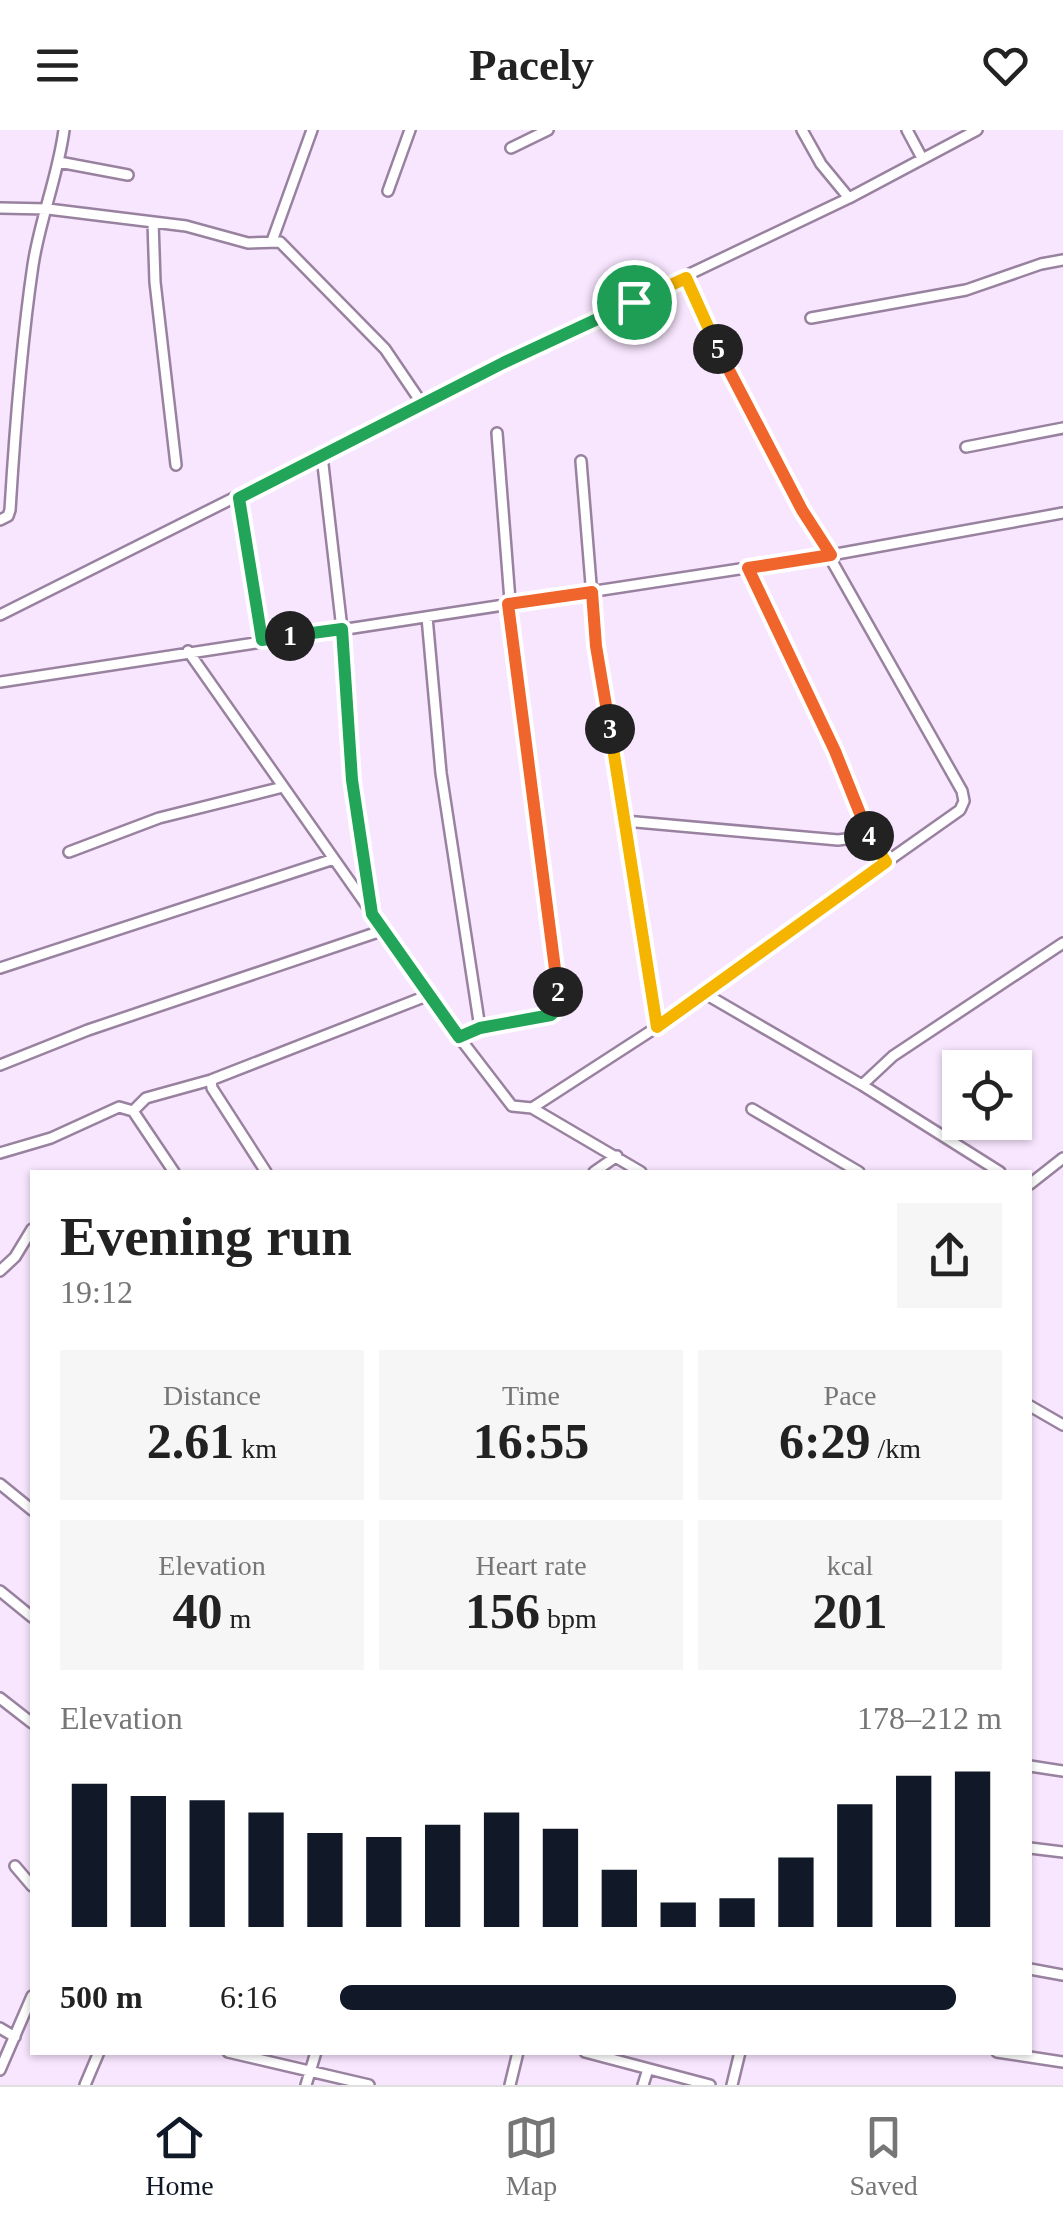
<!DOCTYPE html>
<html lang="en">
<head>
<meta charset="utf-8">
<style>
	:root { --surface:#fff; --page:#f6f6f6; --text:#222; --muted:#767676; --line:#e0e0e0; --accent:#111827 }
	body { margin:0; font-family:Georgia,serif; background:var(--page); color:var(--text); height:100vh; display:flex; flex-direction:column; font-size:38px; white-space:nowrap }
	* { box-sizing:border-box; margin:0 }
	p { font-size:32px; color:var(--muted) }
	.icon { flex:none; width:55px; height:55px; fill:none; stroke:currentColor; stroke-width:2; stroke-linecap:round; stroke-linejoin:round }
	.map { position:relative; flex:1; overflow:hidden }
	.panel { position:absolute; left:30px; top:1040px; width:1002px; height:885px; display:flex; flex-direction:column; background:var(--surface); border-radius:0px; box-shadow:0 2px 8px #0004 }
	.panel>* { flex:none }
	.fabs { position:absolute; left:942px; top:920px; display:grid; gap:20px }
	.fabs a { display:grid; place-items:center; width:90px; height:90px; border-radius:0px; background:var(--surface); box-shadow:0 2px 8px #0004; font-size:50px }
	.pin { position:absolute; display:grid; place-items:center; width:85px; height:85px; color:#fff; margin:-42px; border:5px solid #fff; border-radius:50%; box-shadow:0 2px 10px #0007 }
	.km { position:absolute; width:50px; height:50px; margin:-25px; border-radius:50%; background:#222; color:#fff; font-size:28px; line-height:50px; text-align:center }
	.round { display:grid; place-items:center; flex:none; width:105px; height:105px; border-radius:0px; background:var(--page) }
	.summary { display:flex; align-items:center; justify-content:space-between; height:170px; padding:0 30px }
	h1 { font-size:55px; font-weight:700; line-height:75px }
	.metrics { display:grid; grid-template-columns:repeat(3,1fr); gap:15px; height:170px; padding:10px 30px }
	.metrics div { display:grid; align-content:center; border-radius:0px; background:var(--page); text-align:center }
	.metrics b { font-size:50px; font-weight:700 }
	.metrics small { font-size:28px; font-weight:400 }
	.metrics p { font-size:28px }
	.chart { height:280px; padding:20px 30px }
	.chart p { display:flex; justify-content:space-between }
	.chart svg { width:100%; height:180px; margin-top:10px; stroke:var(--accent); stroke-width:6 }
	ul { padding:0 30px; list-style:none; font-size:32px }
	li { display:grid; grid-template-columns:160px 120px 1fr; align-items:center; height:75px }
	li i { height:25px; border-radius:12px; background:var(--accent) }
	header { display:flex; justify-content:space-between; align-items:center; height:130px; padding:0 30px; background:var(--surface); font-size:45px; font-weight:700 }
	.menu { display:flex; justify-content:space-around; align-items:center; height:140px; border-top:2px solid var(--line); background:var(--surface); font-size:28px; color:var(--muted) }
	.menu a { display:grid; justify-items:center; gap:5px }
	.menu .on { color:var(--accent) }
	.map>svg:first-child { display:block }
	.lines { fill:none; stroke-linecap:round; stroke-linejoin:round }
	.minor-casing { stroke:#99829f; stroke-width:14 }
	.minor { stroke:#fff; stroke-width:9 }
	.split-1-casing { stroke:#fff; stroke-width:20 }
	.split-2-casing { stroke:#fff; stroke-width:20 }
	.split-3-casing { stroke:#fff; stroke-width:20 }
	.split-4-casing { stroke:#fff; stroke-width:20 }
	.split-5-casing { stroke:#fff; stroke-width:20 }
	.split-6-casing { stroke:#fff; stroke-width:20 }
	.split-1 { stroke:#22a559; stroke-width:12 }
	.split-2 { stroke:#22a559; stroke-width:12 }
	.split-3 { stroke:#f0652b; stroke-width:12 }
	.split-4 { stroke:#f5b400; stroke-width:12 }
	.split-5 { stroke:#f0652b; stroke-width:12 }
	.split-6 { stroke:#f5b400; stroke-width:12 }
</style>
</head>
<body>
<header><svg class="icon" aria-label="menu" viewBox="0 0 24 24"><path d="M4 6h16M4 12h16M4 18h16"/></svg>Pacely<svg class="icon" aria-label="heart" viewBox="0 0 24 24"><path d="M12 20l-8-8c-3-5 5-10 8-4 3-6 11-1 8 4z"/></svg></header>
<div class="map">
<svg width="1063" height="1955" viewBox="0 0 1063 1955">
	<rect width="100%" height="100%" fill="#f8e5fe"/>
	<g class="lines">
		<defs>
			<path id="minor" d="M802,0l19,34 28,34
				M907,0l15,28
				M511,18l37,-18
				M59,32l69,13
				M388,61l22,-61
				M0,78l48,1 138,17 62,17 32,-1 105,107 38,56
				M153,92l2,60 21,183
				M272,111l40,-111
				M811,188l155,-28 75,-26 22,-4
				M966,317l97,-19
				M322,326l20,173 10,151 20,130
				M581,331l15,185 61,381
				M239,368l23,142
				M0,390l8,-4 2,-6c5,-82 11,-164 23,-245 7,-46 25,-89 31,-135
				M749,437l86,184 34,85 16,25
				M0,485l503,-252 346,-165 128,-68
				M427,487l14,156 39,255
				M188,521l271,386 53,69 20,2 125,-81 45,-35 258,-182 4,-9 -2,-10 -159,-281 -88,-167 -29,-65
				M0,552l831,-127 232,-42
				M625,691l213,19 31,-4
				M69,722l90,-34 124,-31
				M0,838l334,-109
				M702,862l160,93 138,87
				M459,907l21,-9 71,-13 9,-9 -43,-315 -20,-258
				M0,935l88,-35 296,-100
				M211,950l1,8 54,84
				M862,955l31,-29 170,-113
				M532,978l109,64
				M752,979l107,63
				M133,981l13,-13 65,-18 218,-85
				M0,1023l51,-15 68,-31 14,4 41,61
				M594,1042l23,-16
				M1030,1054l33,-26
				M0,1141l15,-14 17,-28
				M1030,1276l33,19
				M0,1354l32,26
				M0,1461l32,26
				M0,1568l32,25
				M1030,1636l33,5
				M1030,1718l33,4
				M15,1736l17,20
				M1030,1839l33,6
				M0,1898l15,9
				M228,1922l141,33
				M585,1922l125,33
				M997,1922l66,10
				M0,1940l32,-74
				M85,1955l14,-33
				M306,1955l10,-33
				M510,1955l8,-33
				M643,1955l5,-16
				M732,1955l8,-33"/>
		</defs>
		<use href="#minor" class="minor-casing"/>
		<use href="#minor" class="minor"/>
	</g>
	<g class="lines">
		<defs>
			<path id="split-1" d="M290,506l-28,4 -23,-142 264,-135 131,-61"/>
			<path id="split-2" d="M290,506l52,-7 10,151 20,134 87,123 21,-9 71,-13 9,-9 -2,-14"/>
			<path id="split-3" d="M558,862l-50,-388 84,-12 4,54 14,83"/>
			<path id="split-4" d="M610,599l47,298 229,-165 -17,-26"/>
			<path id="split-5" d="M718,219l84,161 29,45 -83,13 87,183 34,85"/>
			<path id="split-6" d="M634,172l52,-24 32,71"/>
		</defs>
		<use href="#split-1" class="split-1-casing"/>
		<use href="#split-2" class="split-2-casing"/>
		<use href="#split-3" class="split-3-casing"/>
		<use href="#split-4" class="split-4-casing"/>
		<use href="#split-5" class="split-5-casing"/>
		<use href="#split-6" class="split-6-casing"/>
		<use href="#split-1" class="split-1"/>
		<use href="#split-2" class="split-2"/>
		<use href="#split-3" class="split-3"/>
		<use href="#split-4" class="split-4"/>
		<use href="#split-5" class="split-5"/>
		<use href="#split-6" class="split-6"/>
	</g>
</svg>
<div class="fabs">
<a><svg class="icon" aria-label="locate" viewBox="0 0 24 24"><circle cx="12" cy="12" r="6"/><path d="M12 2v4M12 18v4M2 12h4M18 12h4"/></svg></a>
</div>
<div class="pin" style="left:634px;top:172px;background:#1e9e55"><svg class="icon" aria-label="arrive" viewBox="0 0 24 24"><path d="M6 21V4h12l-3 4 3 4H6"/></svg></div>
<b class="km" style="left:290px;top:506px">1</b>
<b class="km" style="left:558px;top:862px">2</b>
<b class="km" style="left:610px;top:599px">3</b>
<b class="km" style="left:869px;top:706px">4</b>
<b class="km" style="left:718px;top:219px">5</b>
<section class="panel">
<div class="summary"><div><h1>Evening run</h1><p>19:12</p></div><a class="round"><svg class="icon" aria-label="share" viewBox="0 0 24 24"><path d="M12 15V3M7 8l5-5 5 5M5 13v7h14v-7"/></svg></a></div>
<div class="metrics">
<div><p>Distance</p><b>2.61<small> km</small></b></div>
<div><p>Time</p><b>16:55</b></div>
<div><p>Pace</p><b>6:29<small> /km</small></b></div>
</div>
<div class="metrics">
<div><p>Elevation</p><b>40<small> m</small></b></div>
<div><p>Heart rate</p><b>156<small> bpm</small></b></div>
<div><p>kcal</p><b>201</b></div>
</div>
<div class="chart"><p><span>Elevation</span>178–212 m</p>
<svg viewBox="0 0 160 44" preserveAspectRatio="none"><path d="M5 44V9M15 44V12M25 44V13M35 44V16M45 44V21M55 44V22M65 44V19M75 44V16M85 44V20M95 44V30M105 44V38M115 44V37M125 44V27M135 44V14M145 44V7M155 44V6"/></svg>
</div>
<ul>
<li><b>500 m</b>6:16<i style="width:93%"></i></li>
</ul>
</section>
</div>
<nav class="menu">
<a class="on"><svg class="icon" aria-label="home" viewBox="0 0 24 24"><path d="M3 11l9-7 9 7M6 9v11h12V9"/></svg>Home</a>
<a><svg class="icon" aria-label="map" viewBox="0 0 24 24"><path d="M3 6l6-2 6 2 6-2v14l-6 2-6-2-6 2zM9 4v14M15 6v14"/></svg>Map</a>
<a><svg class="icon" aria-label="saved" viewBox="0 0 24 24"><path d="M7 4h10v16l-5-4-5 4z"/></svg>Saved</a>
</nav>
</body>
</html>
